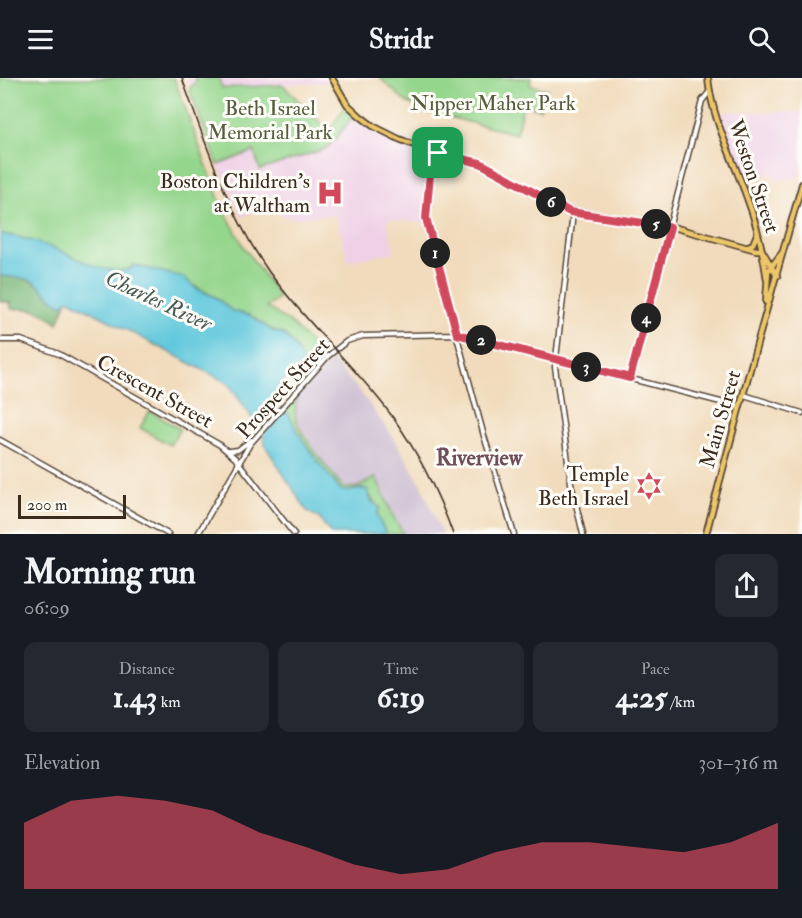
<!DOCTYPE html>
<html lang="en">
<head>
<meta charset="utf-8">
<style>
	:root { --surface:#171b24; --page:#242831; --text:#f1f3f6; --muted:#9ea1a6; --accent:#d1495b }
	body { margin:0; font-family:"IM FELL Double Pica",serif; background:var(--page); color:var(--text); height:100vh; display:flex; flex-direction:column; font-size:22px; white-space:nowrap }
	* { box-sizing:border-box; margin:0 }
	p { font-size:20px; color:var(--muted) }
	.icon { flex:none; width:33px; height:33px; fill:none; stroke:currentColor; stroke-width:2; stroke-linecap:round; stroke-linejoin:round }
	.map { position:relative; height:456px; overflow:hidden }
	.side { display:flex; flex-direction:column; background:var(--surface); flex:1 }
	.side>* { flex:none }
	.scale { position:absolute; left:18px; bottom:15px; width:108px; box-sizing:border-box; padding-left:6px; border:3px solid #3b2a1e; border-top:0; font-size:16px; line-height:21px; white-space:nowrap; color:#3b2a1e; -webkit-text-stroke:4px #fdfcf7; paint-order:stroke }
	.pin { position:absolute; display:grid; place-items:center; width:51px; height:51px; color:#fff; margin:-26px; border-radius:12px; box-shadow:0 3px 9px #0006 }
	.km { position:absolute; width:30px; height:30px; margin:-15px; border-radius:50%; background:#222; color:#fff; font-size:16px; line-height:30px; text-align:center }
	.round { display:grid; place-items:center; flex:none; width:63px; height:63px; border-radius:12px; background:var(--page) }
	.summary { display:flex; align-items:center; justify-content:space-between; height:102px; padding:0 24px }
	h1 { font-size:33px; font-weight:700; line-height:45px }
	.metrics { display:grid; grid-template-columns:repeat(3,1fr); gap:9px; height:102px; padding:6px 24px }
	.metrics div { display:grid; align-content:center; border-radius:12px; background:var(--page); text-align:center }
	.metrics b { font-size:30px; font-weight:700 }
	.metrics small { font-size:16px; font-weight:400 }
	.metrics p { font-size:16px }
	.chart { height:168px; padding:12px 24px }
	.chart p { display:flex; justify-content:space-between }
	.chart svg { width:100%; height:108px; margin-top:6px; fill:var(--accent); opacity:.7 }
	header { display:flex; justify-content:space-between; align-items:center; height:78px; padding:0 24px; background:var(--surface); font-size:27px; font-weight:700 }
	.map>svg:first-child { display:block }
	.built { fill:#efd0e6 }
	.industrial { fill:#cdbed2 }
	.green { fill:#95d68d; stroke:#688056; stroke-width:1.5 }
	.forest { fill:#78b778; stroke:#5a704b; stroke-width:1.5 }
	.water { fill:#5fc7dc; stroke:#4d787d; stroke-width:1.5 }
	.pier { fill:#f1dbbc }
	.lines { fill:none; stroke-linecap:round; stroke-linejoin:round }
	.minor-casing { stroke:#564536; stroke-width:7 }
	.major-casing { stroke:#564536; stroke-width:8 }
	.minor { stroke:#fff; stroke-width:4 }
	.major { stroke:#ecc669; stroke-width:4.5 }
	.rail { stroke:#3b2a1e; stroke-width:1.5 }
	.route-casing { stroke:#fff; stroke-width:12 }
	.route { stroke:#d1495b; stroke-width:8 }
	.labels { text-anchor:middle; stroke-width:6; stroke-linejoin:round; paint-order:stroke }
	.park-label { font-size:21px; fill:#565e3f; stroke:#fdfcf7 }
	.street-label { font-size:21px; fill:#3b2a1e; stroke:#fdfcf7 }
	.poi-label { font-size:21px; fill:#3b2a1e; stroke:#fdfcf7; text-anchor:end }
	.water-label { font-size:22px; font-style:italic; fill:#465957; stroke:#fdfcf7 }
	.neighbourhood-label { font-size:22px; font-weight:bold; fill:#6d4e5a; stroke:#fdfcf7 }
</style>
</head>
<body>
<header><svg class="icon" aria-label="menu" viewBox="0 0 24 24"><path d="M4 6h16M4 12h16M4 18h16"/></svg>Stridr<svg class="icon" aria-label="search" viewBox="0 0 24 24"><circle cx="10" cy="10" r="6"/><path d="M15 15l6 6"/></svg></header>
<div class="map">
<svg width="802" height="456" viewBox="0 0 802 456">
	<rect width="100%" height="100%" fill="#fdfcf7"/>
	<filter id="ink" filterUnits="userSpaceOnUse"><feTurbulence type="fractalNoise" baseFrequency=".0167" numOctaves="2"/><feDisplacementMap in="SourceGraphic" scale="12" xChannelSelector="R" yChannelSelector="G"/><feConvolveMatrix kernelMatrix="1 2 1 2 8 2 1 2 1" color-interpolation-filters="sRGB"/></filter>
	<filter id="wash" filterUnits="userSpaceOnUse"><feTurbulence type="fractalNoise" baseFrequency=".008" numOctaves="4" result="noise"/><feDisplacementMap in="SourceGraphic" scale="24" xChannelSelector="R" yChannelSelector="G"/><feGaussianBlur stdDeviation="1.35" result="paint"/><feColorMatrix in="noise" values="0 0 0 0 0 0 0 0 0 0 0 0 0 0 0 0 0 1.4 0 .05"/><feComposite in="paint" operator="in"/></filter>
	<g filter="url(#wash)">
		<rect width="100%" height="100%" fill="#f1dbbc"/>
		<path class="built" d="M187,0h139l2,4 -137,8z
			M724,34h78v54l-4,12 -24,2v-6l-30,3 -19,-48 -3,-12z
			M355,35l18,13 59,26 -1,4 -5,2 3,27 -3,38 -39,-4 7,33 -46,9 -12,-46 -48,3 -11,-5 -9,-11 -26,16 -24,-53 36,-14 6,19 65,-21 6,-4z"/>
		<path class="industrial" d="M331,282l28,30 34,47 28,47 21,50h-39l-10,-18 -9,-24 -26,-5 -14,1 -20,-24 -24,-37 -6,-18 3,-12z"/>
		<path class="green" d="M0,0h174l46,124 24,45 35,50 -13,10 25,16 31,32 -15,18 -6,-6v-11l-14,-19 -20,-10 -13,-9 -22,-7 -15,-13 -42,-23h-5l-36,-10c-17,19 -57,-7 -75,-14 -19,-7 -39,-15 -59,-17z
			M195,0h24l3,10 61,-3 46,46 18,-27 8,9 -20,27 -10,9 -65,21 -6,-19 -36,14 -29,-76 7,-7z
			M380,0h151l-1,7 18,4 -8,20 -17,-4 -7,29 -87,-22 -23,-10z
			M297,319c0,7 -3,14 -1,22 7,22 34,51 48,69l14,-1 18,-10 17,39 10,18h-17l-9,-19 3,-8c-11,-6 -9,-16 -16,-18 -6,-2 -15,3 -21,2l-24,-26 -25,-38 -9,-18z
			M150,333l30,18 -10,16 -30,-17z"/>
		<path class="forest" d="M0,198c11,1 24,1 33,6 12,6 16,19 31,23l2,-2 -8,20c-17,-14 -25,-15 -47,-14v-6l-11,-2z"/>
		<path class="water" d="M0,156c21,2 44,10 63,18 21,9 41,22 66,18l4,-5 50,12 13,11 21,10 15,13 17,4 24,16 10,3 10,10 8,12 1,14 -6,8 -7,-1c-7,3 -12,15 -11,23 1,6 8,10 11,15 11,23 25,43 42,63 3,3 5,8 9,11 8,6 18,-2 27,0l4,12 9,6 -3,8 9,19h-55l-12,-16 -12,-7 -41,-64 -3,-12 -8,-13 -27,-39 -160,-84 -4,6c-14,-4 -19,-16 -30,-23 -10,-5 -23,-5 -34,-6z"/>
		<path class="pier" d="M281,325l5,5 -26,30 -4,-7z"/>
	</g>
	<g filter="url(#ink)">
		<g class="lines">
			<defs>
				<path id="minor" d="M432,74l-6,71 58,213 30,98
					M573,135l-18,154 16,116 12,51
					M0,262h21l38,14 161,91 15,13 59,76
					M630,300l72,-277 8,-10
					M744,317l58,18
					M0,362l168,94
					M229,373l9,-1 13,-10
					M198,456l52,-90 78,-88 19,-15 16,-5 94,-2 283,73"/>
				<path id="major" d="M332,0l15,26 13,12 13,10 26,13 33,13 48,11 86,47 107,17 83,23h6
					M708,0c4,42 25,80 39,120 10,26 16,54 20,82
					M746,169l7,-3 4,-10
					M763,174l14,24
					M766,224l2,-31 14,-18
					M706,456c30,-117 63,-234 96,-350"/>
			</defs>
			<use href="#minor" class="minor-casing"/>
			<use href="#major" class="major-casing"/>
			<use href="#minor" class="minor"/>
			<use href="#major" class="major"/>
			<path class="rail" d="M182,0c24,67 46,135 87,194 34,47 77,86 113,131 31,39 54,84 71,131"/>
		</g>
	</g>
	<g class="lines" filter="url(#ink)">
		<defs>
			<path id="route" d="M432,74l48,11 90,49 100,15 -40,151 -173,-44 -31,-116z"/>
		</defs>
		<use href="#route" class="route-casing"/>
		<use href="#route" class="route"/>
	</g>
	<defs>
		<symbol id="hospital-bare" viewBox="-9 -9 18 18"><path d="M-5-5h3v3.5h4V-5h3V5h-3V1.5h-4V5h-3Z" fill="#d1495b" stroke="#fdfcf7" stroke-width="2.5" paint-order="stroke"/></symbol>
		<symbol id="synagogue-bare" viewBox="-9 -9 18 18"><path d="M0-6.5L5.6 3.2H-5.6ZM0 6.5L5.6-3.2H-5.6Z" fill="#d1495b" stroke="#fdfcf7" stroke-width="2.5" paint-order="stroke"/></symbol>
	</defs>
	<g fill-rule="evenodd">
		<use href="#hospital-bare" x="311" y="96" width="38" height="38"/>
		<use href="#synagogue-bare" x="630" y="389" width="38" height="38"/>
	</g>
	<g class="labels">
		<g class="park-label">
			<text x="493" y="32">Nipper Maher Park</text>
			<text x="270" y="37">Beth Israel<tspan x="270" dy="24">Memorial Park</tspan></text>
		</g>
		<g class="street-label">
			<text transform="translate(754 98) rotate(71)" y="7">Weston Street</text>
			<text transform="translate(283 310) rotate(-48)" y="7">Prospect Street</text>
			<text transform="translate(155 313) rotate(29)" y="7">Crescent Street</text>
			<text transform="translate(720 341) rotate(-74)" y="7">Main Street</text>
		</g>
		<g class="poi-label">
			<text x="310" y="110">Boston Children's<tspan x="310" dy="24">at Waltham</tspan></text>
			<text x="629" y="403">Temple<tspan x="629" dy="24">Beth Israel</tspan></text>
		</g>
		<g class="water-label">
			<text transform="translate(159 222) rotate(25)" y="8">Charles River</text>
		</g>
		<g class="neighbourhood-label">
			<text x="479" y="387">Riverview</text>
		</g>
	</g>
</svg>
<div class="scale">200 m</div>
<div class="pin" style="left:438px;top:75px;background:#1e9e55"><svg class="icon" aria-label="arrive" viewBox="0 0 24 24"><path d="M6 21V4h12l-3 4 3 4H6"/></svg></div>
<b class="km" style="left:435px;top:175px">1</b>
<b class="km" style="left:481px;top:262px">2</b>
<b class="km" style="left:586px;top:289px">3</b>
<b class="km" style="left:646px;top:240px">4</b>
<b class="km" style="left:656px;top:146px">5</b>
<b class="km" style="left:551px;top:124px">6</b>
</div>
<section class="side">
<div class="summary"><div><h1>Morning run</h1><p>06:09</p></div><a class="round"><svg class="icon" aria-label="share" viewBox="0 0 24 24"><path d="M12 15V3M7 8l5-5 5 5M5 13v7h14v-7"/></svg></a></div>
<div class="metrics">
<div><p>Distance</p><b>1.43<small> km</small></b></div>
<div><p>Time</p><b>6:19</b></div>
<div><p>Pace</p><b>4:25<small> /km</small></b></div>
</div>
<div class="chart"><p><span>Elevation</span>301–316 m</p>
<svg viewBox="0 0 160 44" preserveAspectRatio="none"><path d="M0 44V17L10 8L20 6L30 8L40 12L50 21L60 27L70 34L80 38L90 36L100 29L110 25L120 25L130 27L140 29L150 25L160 17V44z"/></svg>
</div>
</section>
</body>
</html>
